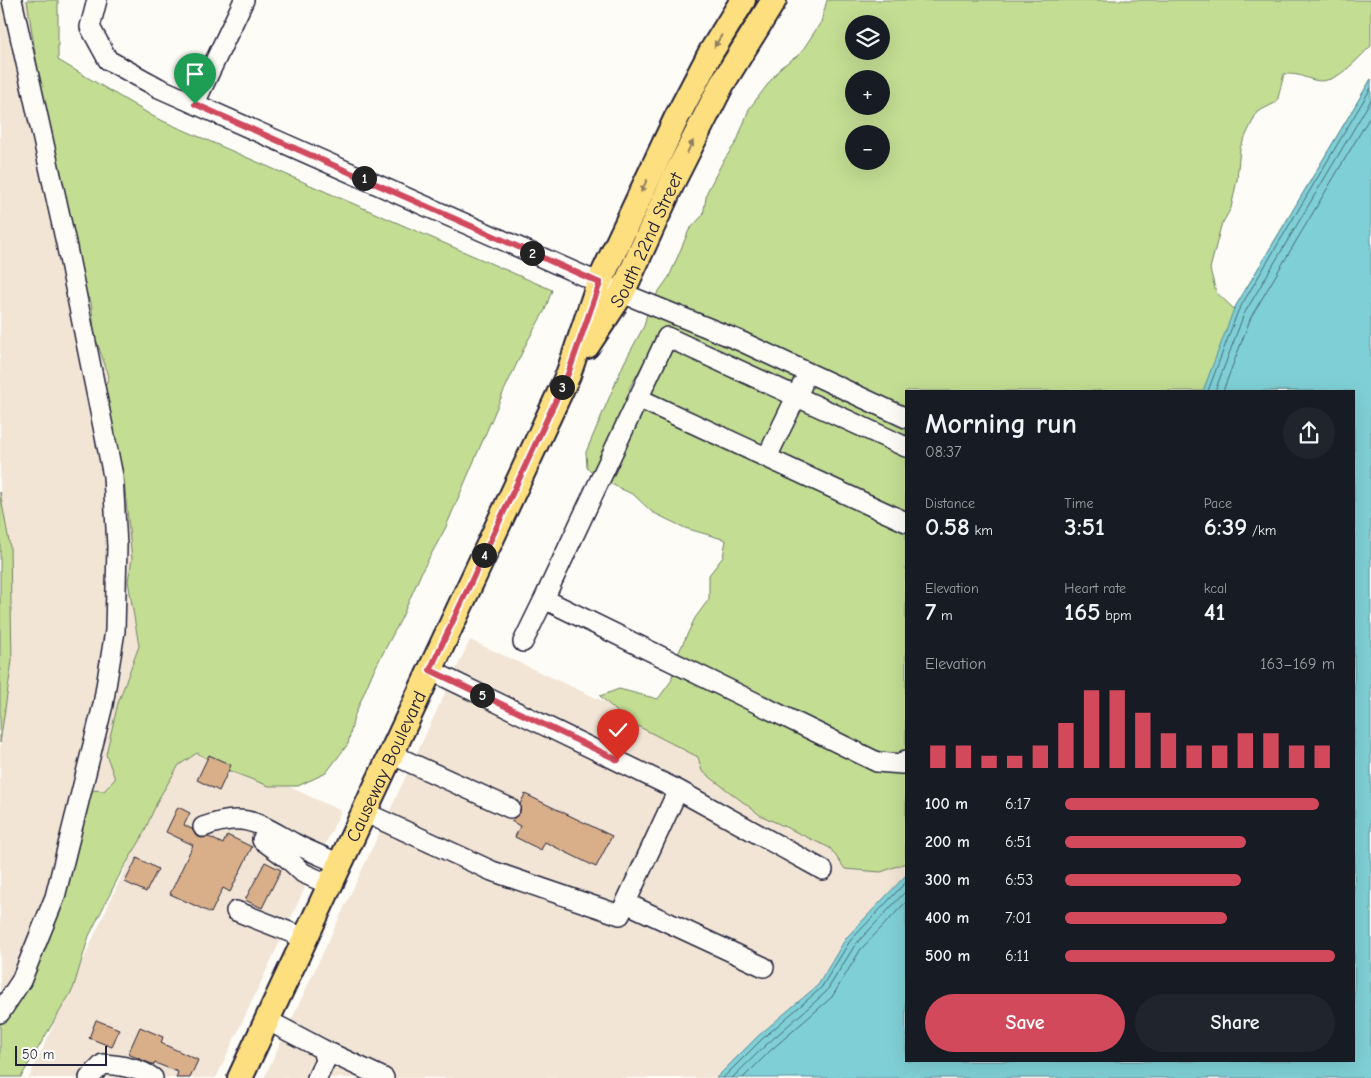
<!DOCTYPE html>
<html lang="en">
<head>
<meta charset="utf-8">
<style>
	:root { --surface:#171b24; --page:#20242c; --text:#f1f3f6; --muted:#9ea1a6; --accent:#d1495b }
	body { margin:0; font-family:"Comic Neue",sans-serif; background:var(--page); color:var(--text); height:100vh; display:flex; flex-direction:column; font-size:19px; white-space:nowrap }
	* { box-sizing:border-box; margin:0 }
	p { font-size:16px; color:var(--muted) }
	.icon { flex:none; width:28px; height:28px; fill:none; stroke:currentColor; stroke-width:2; stroke-linecap:round; stroke-linejoin:round }
	.map { position:relative; flex:1; overflow:hidden }
	.drawer { position:absolute; left:905px; top:390px; width:450px; height:672px; display:flex; flex-direction:column; background:var(--surface); border-radius:0px; box-shadow:0 5px 20px #0002 }
	.drawer>* { flex:none }
	.buttons { position:absolute; left:845px; top:15px; display:grid; gap:10px }
	.buttons a { display:grid; place-items:center; width:45px; height:45px; border-radius:50%; background:var(--surface); box-shadow:0 5px 20px #0002; font-size:25px }
	.scale { position:absolute; left:15px; bottom:12px; width:92px; box-sizing:border-box; padding-left:5px; border:2px solid #22223b; border-top:0; font-size:14px; line-height:18px; white-space:nowrap; color:#22223b; -webkit-text-stroke:4px #fdfcf7; paint-order:stroke }
	.pin { position:absolute; display:grid; place-items:center; width:42px; height:42px; color:#fff; margin:-51px -21px; border-radius:50% 50% 50% 0; rotate:-45deg; box-shadow:0 0 5px #0007 }
	.pin .icon { rotate:45deg }
	.km { position:absolute; width:25px; height:25px; margin:-12px; border-radius:50%; background:#222; color:#fff; font-size:14px; line-height:25px; text-align:center }
	.round { display:grid; place-items:center; flex:none; width:52px; height:52px; border-radius:26px; background:var(--page) }
	.headline { display:flex; align-items:center; justify-content:space-between; height:85px; padding:0 20px }
	h1 { font-size:28px; font-weight:600; line-height:38px }
	.metrics { display:grid; grid-template-columns:repeat(3,1fr); gap:8px; height:85px; padding:5px 20px }
	.metrics div { display:grid; align-content:center }
	.metrics b { font-size:25px; font-weight:600 }
	.metrics small { font-size:14px; font-weight:400 }
	.metrics p { font-size:14px }
	.chart { height:140px; padding:10px 20px }
	.chart p { display:flex; justify-content:space-between }
	.chart svg { width:100%; height:90px; margin-top:5px; stroke:var(--accent); stroke-width:6 }
	.primary-button { display:flex; gap:10px; margin-top:auto; padding:10px 20px }
	.primary-button a { flex:1; height:58px; border-radius:30px; background:var(--accent); color:#fff; font-size:20px; font-weight:600; line-height:58px; text-align:center }
	.primary-button a+a { background:var(--page); color:var(--text) }
	ul { padding:0 20px; list-style:none; font-size:16px }
	li { display:grid; grid-template-columns:80px 60px 1fr; align-items:center; height:38px }
	li i { height:12px; border-radius:6px; background:var(--accent) }
	.map>svg:first-child { display:block }
	.built { fill:#f2e5d6 }
	.green { fill:#c3dd93; stroke:#728067; fill-rule:evenodd }
	.water { fill:#7fd0d6; stroke:#5a8a98 }
	.lines { fill:none; stroke-linecap:round; stroke-linejoin:round }
	.shore { stroke:#476879; stroke-width:1 }
	.building { fill:#d9af8a; stroke:#22223b }
	.minor-casing { stroke:#22223b; stroke-width:22 }
	.major-casing { stroke:#22223b; stroke-width:28 }
	.minor { stroke:#fdfcf7; stroke-width:19 }
	.major { stroke:#fedf80; stroke-width:24 }
	.oneway { fill:#90805e }
	.route-casing { stroke:#fff; stroke-width:10 }
	.route { stroke:#d1495b; stroke-width:6 }
	.labels { text-anchor:middle; stroke-width:4; stroke-linejoin:round; paint-order:stroke }
	.street-label { font-size:19px; fill:#22223b; stroke:#fdfcf7 }
</style>
</head>
<body>
<div class="map">
<svg width="1371" height="1078" viewBox="0 0 1371 1078">
	<rect width="100%" height="100%" fill="#fdfcf7"/>
	<filter id="ink" filterUnits="userSpaceOnUse"><feTurbulence type="fractalNoise" baseFrequency=".02" numOctaves="2"/><feDisplacementMap in="SourceGraphic" scale="10" xChannelSelector="R" yChannelSelector="G"/><feConvolveMatrix kernelMatrix="1 2 1 2 8 2 1 2 1" color-interpolation-filters="sRGB"/></filter>
	<g filter="url(#ink)">
		<path class="built" d="M0,0h27l17,112 25,100 6,38v26l16,26 4,35 14,39 -7,19 14,58 7,17 9,89 -4,22 11,65 -21,57 -12,51 9,25 -11,12 -61,161 -14,30 -29,43z
			M470,640l436,200v37l-60,61 -28,47 -60,51 -42,42h-452z
			M185,738l156,73 -125,267h-187z"/>
		<path class="green" d="M27,0h31v60l98,58 396,172 -7,20 -18,32 -24,51 -58,136 -22,40 -22,50 -29,55 -18,43 -6,27 -22,29 -28,13h-29l-42,-16 -30,-17 -18,12 -20,33 -19,43 -19,31 -32,64 -16,53 -52,88h-21v-52l29,-43 14,-30 48,-162 13,1 11,-12 -9,-25 12,-51 21,-57 -11,-65 4,-22 -9,-88 -7,-18 -14,-58 7,-19 -14,-39 -4,-35 -16,-26v-26l-6,-38 -25,-100z
			M827,0h544v46c-14,13 -35,40 -57,34 -15,-4 -13,-6 -30,-6l-7,28 -20,10 -17,36 -3,32 -6,28 -10,18 -11,43 6,23 18,17 137,-230 -26,312h-439v472l-25,9 -36,-3 -15,-21 -70,-33 -58,-44 -4,-14 -72,-37 -26,-24 19,-7 39,10 13,-18 6,-25 18,-38 14,-19v-24l14,-18 3,-17 -41,-12 -33,-16 -18,-17 -25,-12 -22,-15 -1,-16 38,-89 20,-37 5,-21 20,-28 20,-47 14,-15 4,-23 15,-29 15,-22 12,-32 32,-42 19,-13 21,-32zM854,24h27v27h-27zM854,79h27v27h-27zM854,134h27v27h-27zM656,341l-29,67 3,-21z
			M0,492l10,55 2,114 -12,82z"/>
		<path class="water" d="M1371,79v999h-655l42,-42 60,-51 28,-47 60,-63v186h448v-670h-151l31,-82z"/>
		<g class="lines">
			<path class="shore" d="M1208,391l30,-80 133,-223
				M1215,391l29,-77 127,-214
				M1223,391l28,-74 120,-202
				M723,1078l38,-38 60,-52 29,-47 56,-59
				M732,1078l34,-33 60,-53 29,-47 51,-54
				M743,1078l28,-28 61,-53 29,-48 45,-47"/>
		</g>
		<path class="building" d="M209,755l22,10 -12,26 -22,-11z
			M525,794l87,42 -16,31 -51,-25 -4,8 -26,-13 5,-11 -9,-5 9,-8v-9z
			M178,807l12,6 -6,12 8,4 4,7 5,2 8,-1 14,7 4,-9 25,12 -22,45 -7,-4 -12,25 -41,-19 23,-49 -27,-13z
			M137,858l21,11 -12,23 -21,-10z
			M265,862l16,8 -19,38 -17,-8z
			M96,1020l23,9 -7,18 -23,-9z
			M140,1027l23,10 -2,6 37,17 -8,18h-14l2,-6 -23,-9 -1,2 -26,-11z"/>
		<g class="lines">
			<defs>
				<path id="minor" d="M97,0l-7,27 18,33 51,28 463,205 116,47 168,78
					M195,103l49,-103
					M638,398l268,124
					M767,457l35,-72
					M544,599l123,-262 239,110
					M523,642l21,-43 333,163 25,2 4,-4
					M391,754l119,54
					M678,790l145,80
					M364,812l128,59 128,44 58,-125 -248,-120
					M203,827c42,-16 56,-3 91,16 14,8 31,14 46,21
					M262,840l25,18 16,15 27,12
					M626,903l138,64
					M236,911l69,27
					M0,1013l21,-32 34,-84 48,-192 12,-74 2,-85 -4,-70 -47,-233 -54,-243
					M267,1020l55,29 3,12 -8,17
					M322,1049l62,29
					M89,1078l14,-14c18,1 36,4 50,14"/>
				<g id="major">
					<path id="s1" d="M587,346l35,-53 53,-116 47,-93 52,-84"/>
					<path id="s2" d="M240,1078l328,-703 31,-92 77,-164 35,-67 32,-52"/>
				</g>
			</defs>
			<use href="#minor" class="minor-casing"/>
			<use href="#major" class="major-casing"/>
			<use href="#minor" class="minor"/>
			<use href="#major" class="major"/>
		</g>
		<defs><path id="oneway-solid" d="M-6-.8H1V-3.2L6.5 0L1 3.2V.8H-6Z" transform="scale(1.25)"/></defs>
		<g class="oneway">
			<use href="#oneway-solid" transform="translate(718 41) rotate(122)"/>
			<use href="#oneway-solid" transform="translate(690 147) rotate(-63)"/>
			<use href="#oneway-solid" transform="translate(644 186) rotate(115)"/>
		</g>
	</g>
	<g class="lines" filter="url(#ink)">
		<defs>
			<path id="route" d="M195,104l405,179 -32,91 -138,296 188,90"/>
		</defs>
		<use href="#route" class="route-casing"/>
		<use href="#route" class="route"/>
	</g>
	<g class="labels">
		<g class="street-label">
			<text dy="7" stroke="none"><textPath href="#s1" startOffset="122">South 22nd Street</textPath></text>
			<text dy="7" stroke="none"><textPath href="#s2" startOffset="344">Causeway Boulevard</textPath></text>
		</g>
	</g>
</svg>
<div class="buttons">
<a><svg class="icon" aria-label="layers" viewBox="0 0 24 24"><path d="M12 4l9 5-9 5-9-5zM3 14l9 5 9-5"/></svg></a>
<a>+</a>
<a>−</a>
</div>
<div class="scale">50 m</div>
<div class="pin" style="left:195px;top:104px;background:#1e9e55"><svg class="icon" aria-label="arrive" viewBox="0 0 24 24"><path d="M6 21V4h12l-3 4 3 4H6"/></svg></div>
<div class="pin" style="left:618px;top:760px;background:#d93025"><svg class="icon" aria-label="check" viewBox="0 0 24 24"><path d="M5 12l5 5 9-10"/></svg></div>
<b class="km" style="left:364px;top:178px">1</b>
<b class="km" style="left:532px;top:253px">2</b>
<b class="km" style="left:562px;top:387px">3</b>
<b class="km" style="left:484px;top:555px">4</b>
<b class="km" style="left:482px;top:695px">5</b>
<section class="drawer">
<div class="headline"><div><h1>Morning run</h1><p>08:37</p></div><a class="round"><svg class="icon" aria-label="share" viewBox="0 0 24 24"><path d="M12 15V3M7 8l5-5 5 5M5 13v7h14v-7"/></svg></a></div>
<div class="metrics">
<div><p>Distance</p><b>0.58<small> km</small></b></div>
<div><p>Time</p><b>3:51</b></div>
<div><p>Pace</p><b>6:39<small> /km</small></b></div>
</div>
<div class="metrics">
<div><p>Elevation</p><b>7<small> m</small></b></div>
<div><p>Heart rate</p><b>165<small> bpm</small></b></div>
<div><p>kcal</p><b>41</b></div>
</div>
<div class="chart"><p><span>Elevation</span>163–169 m</p>
<svg viewBox="0 0 160 44" preserveAspectRatio="none"><path d="M5 44V33M15 44V33M25 44V38M35 44V38M45 44V33M55 44V22M65 44V6M75 44V6M85 44V17M95 44V27M105 44V33M115 44V33M125 44V27M135 44V27M145 44V33M155 44V33"/></svg>
</div>
<ul>
<li><b>100 m</b>6:17<i style="width:94%"></i></li>
<li><b>200 m</b>6:51<i style="width:67%"></i></li>
<li><b>300 m</b>6:53<i style="width:65%"></i></li>
<li><b>400 m</b>7:01<i style="width:60%"></i></li>
<li><b>500 m</b>6:11<i style="width:100%"></i></li>
</ul>
<div class="primary-button"><a>Save</a><a>Share</a></div>
</section>
</div>
</body>
</html>
